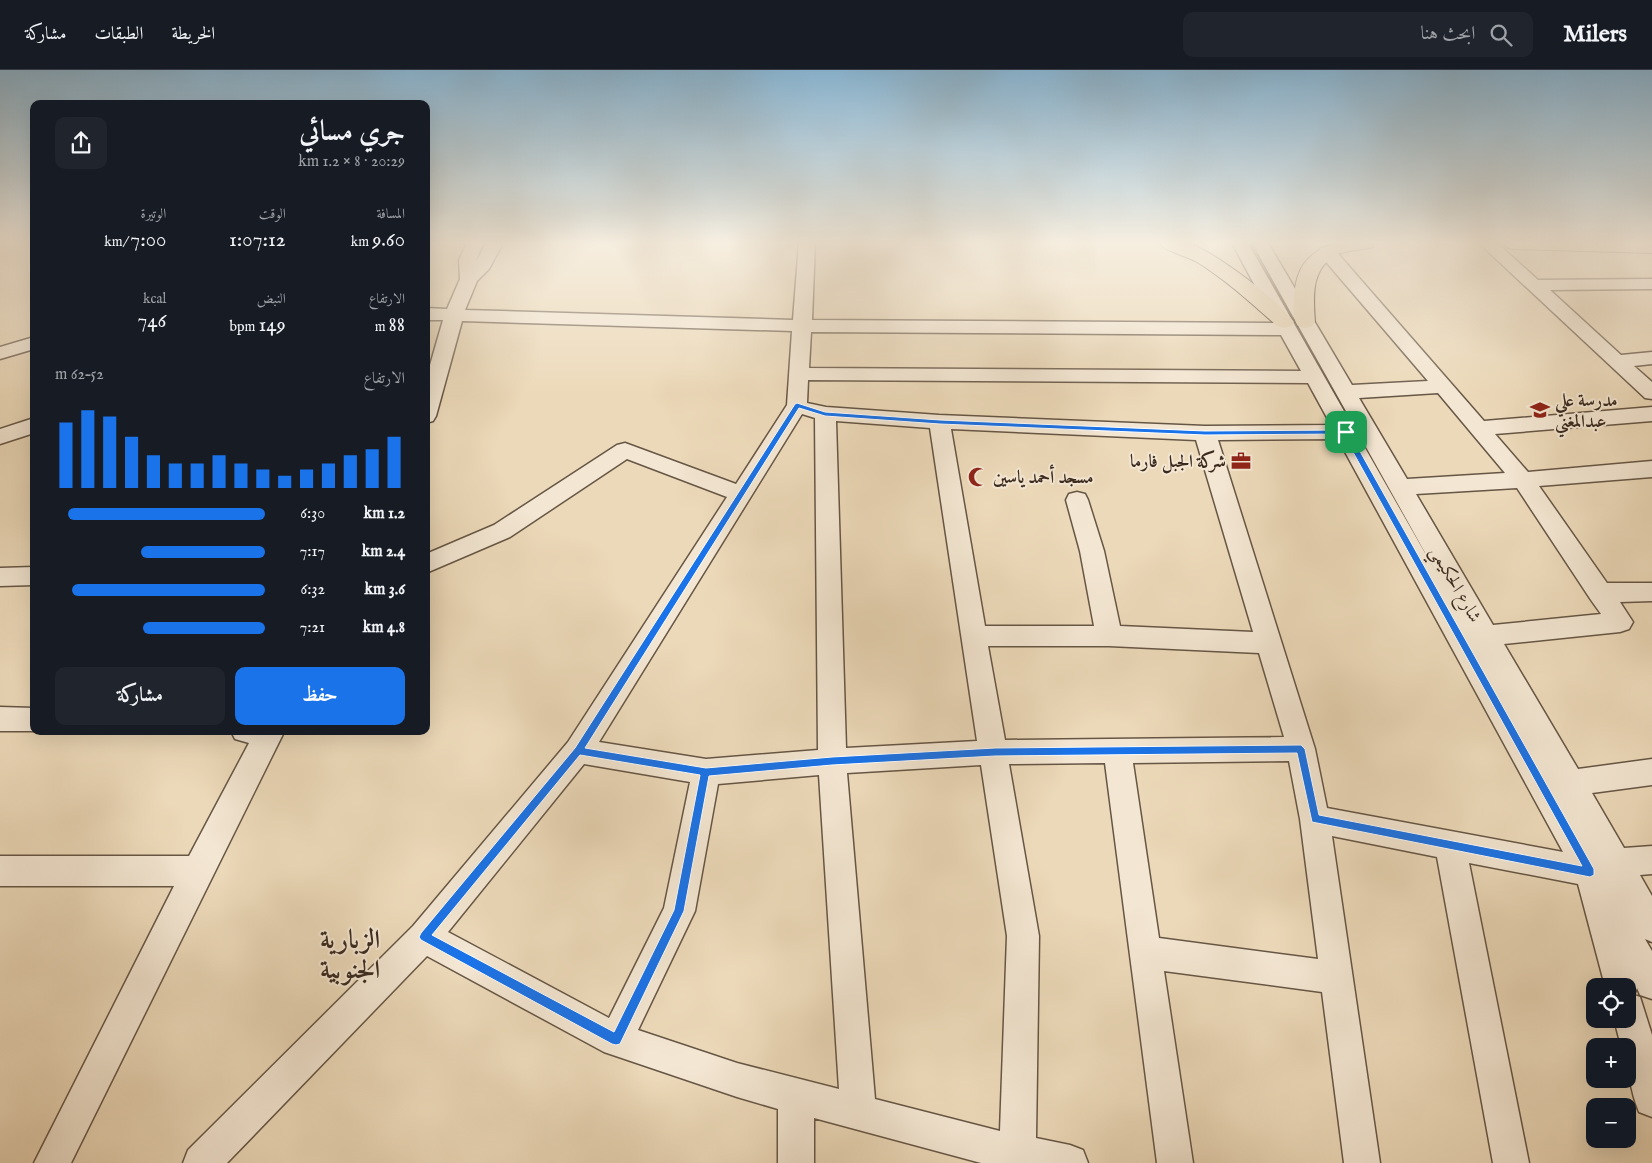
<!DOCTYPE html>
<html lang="ar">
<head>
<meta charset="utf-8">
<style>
	:root { --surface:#171b24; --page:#20242c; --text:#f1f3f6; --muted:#9ea1a6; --line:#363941; --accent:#1a73e8 }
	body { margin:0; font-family:"IM FELL English",Amiri,serif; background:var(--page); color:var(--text); direction:rtl; height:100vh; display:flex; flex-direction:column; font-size:19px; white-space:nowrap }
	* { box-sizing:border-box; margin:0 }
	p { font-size:16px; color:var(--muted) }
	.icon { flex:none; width:28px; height:28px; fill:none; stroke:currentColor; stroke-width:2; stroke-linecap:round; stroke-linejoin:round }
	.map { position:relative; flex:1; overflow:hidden; direction:ltr }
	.details { position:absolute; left:30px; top:30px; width:400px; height:635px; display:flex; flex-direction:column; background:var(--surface); border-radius:10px; box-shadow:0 5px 20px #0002; direction:rtl }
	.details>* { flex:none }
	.buttons { position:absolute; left:1586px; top:908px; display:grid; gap:10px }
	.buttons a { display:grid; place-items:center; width:50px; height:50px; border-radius:10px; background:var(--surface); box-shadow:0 5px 20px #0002; font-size:25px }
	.pin { position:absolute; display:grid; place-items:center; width:42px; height:42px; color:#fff; margin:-21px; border-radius:10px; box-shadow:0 2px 8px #0006 }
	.round { display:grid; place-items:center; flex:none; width:52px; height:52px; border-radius:10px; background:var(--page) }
	.overview { display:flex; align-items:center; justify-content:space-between; height:85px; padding:0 25px }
	h1 { font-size:28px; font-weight:600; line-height:38px }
	.metrics { display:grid; grid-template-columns:repeat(3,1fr); gap:8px; height:85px; padding:5px 25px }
	.metrics div { display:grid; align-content:center }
	.metrics b { font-size:21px; font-weight:600 }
	.metrics small { font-size:14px; font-weight:400 }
	.metrics p { font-size:14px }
	.chart { height:140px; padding:10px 25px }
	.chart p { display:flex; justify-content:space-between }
	.chart svg { width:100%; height:90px; margin-top:5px; stroke:var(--accent); stroke-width:6 }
	.action { display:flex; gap:10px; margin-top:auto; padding:10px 25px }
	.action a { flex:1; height:58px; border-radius:10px; background:var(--accent); color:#fff; font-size:20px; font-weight:600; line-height:58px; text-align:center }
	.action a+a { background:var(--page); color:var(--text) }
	ul { padding:0 25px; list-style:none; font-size:16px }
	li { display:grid; grid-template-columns:80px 60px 1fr; align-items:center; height:38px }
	li i { height:12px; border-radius:6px; background:var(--accent) }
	header { display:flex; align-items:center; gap:30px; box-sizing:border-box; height:70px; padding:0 25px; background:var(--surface); border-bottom:1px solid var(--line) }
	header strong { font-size:24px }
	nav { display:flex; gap:28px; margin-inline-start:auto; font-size:18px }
	.search { width:350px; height:45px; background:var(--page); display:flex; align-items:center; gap:12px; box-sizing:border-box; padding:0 18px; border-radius:10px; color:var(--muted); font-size:19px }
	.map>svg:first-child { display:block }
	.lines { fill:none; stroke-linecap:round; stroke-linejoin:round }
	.minor-casing { stroke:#665645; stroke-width:3 }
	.major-casing { stroke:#3a2a1e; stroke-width:2 }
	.highway-casing { stroke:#3a2a1e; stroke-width:2 }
	.minor { fill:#f3e6d2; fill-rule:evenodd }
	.major { fill:#ecd9b9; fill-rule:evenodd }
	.highway { fill:#ecd9b9; fill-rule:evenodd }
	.route { fill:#1a73e8; stroke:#fff; fill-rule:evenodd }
	.labels { text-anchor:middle; stroke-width:4; stroke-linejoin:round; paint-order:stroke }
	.poi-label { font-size:18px; font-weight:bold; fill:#3a2a1e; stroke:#f3e6d2; text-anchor:start }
	.street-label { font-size:18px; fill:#3a2a1e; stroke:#f3e6d2 }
	.near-district-label { font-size:26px; font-weight:bold; fill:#3a2a1e; stroke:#f3e6d2 }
</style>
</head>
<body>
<header>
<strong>Milers</strong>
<div class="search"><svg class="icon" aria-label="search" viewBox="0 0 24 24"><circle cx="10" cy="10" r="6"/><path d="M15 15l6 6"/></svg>ابحث هنا</div>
<nav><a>الخريطة</a><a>الطبقات</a><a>مشاركة</a></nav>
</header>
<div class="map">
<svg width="1652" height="1093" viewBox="0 0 1652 1093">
	<rect width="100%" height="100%" fill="#ecd9b9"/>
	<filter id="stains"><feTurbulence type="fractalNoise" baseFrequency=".004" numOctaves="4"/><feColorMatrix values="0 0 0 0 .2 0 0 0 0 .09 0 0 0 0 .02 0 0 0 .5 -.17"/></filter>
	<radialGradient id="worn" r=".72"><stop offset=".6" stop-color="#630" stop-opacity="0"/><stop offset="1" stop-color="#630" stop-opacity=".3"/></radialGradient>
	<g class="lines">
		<defs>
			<path id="minor" d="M467,173h16l-7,18 11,-18h16l-14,26 -12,12 -12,29 328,10 6,-77h16l-3,77 463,3 -43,-80h16l189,331 -185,-331h16l84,142 76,-4 -107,-125 -3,-4 3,-4 6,-1 6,1 151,173 168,-14v14l-157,13 33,38 124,-11v16l-113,9 68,97h45v18l-32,1 13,20 -4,7 -9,3 -116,12 74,125 74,-10v26l-60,8 32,55 28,-2v28l-12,1 12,21v46l-7,-3 7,12v48l-12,-4 -3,-7 -3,7 6,2 12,38v82l-13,-5c-9,-22 -11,-42 -11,-66h-7l-7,-27h14v-33h-23l-27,-102 -109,-21 60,300h-36l-56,-306 -105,-21 48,327h-36l-22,-171 -158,-21 29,192h-36l-52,-400 -96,1 30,172 -3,202 34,7 13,5 5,13h-107l-167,-45v45h-36v-54l-41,-12 -133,-45 -177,-96 -200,207h-44l5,-13 225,-224 155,-184 159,-245 -100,-38 -117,78 -84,36v-19l68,-29 123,-80 8,-2 111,41 51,-79 5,-74 -330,-10 -26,95 -3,5 -7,2v-44l17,-59h-17v-12l21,1 13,-30 -1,-19zM811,262l470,3 20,36 -492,-3zM808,310l500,3 23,42 -126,1 -266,-11 -113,-8 -19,-4zM1438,323l67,80 -98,6 -48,-81zM802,344l13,4 3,332 -112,9 -107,-17zM836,351l94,7 47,313 -131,7zM951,359l245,11 57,192 -133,-6 -16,-75 -16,-51 -3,-6 -8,-2 -8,2 -3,6 14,51 14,75h-109zM1338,369l225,413 -236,-44 -12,-59 -97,-309zM1517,418l74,112 10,14 -108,11 -77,-131zM988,576h121l150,7 25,84 -279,3zM1289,691l11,58 18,140 -159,-21 -26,-175zM584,694l106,18 -26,126 -55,110 -161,-86zM981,695l26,171 -7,195 -125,-32 -28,-326zM819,705l20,314 -102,-26 -99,-33 57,-119 23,-127z
				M1479,173h18l41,37 114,-1v10l-102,1 71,65 31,-3v12l-18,2 18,16v17l-7,-1z
				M34,267v12l-34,10v-12z
				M34,348v15l-34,11v-15z
				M34,497v18l-34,1v-18z
				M0,637l34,1 1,23h-35z
				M231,661l53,1 -213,431h-37l140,-277h-174v-30h189l60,-113 -14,-4z"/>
			<path id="major" d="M1337,173h38l-2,4c-12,3 -24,3 -35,7 -27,13 -25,42 -23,68l-3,4 -7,2 -7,-2c-5,-7 -5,-18 -4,-26 1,-32 13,-48 43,-57z
				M1504,173h148v10l-139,-4 -7,-2z"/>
			<path id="highway" d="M1159,173c8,-1 18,-2 27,0 23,4 95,59 108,79l-3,4 -7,2 -7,-2c-26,-23 -51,-46 -80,-64 -10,-6 -33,-11 -38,-19z"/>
		</defs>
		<use href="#minor" class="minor-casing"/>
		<use href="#major" class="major-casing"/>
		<use href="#highway" class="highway-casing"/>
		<use href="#minor" class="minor"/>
		<use href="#major" class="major"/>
		<use href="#highway" class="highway"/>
	</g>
	<linearGradient id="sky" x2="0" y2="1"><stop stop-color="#89b6d4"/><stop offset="0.53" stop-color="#f6eee0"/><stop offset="1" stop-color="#f6eee0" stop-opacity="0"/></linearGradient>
	<rect width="1652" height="326" fill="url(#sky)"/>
	<path class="route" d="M797,333l28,9 115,8 265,11 143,-1 246,439v6l-4,2 -278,-55 -15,-69 -302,3 -163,9 -123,11 -25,135 -64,133 -4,1 -4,-1 -191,-104 -2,-3 2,-4 154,-185 220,-344zM799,338l26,8 115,8 265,11 138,-1 239,432 -263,-51 -14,-66 -4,-4 -306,3 -163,9 -126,11 -121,-20zM580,685l120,20 -26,135 -60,122 -182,-97z"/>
	<defs>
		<symbol id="school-bare" viewBox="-9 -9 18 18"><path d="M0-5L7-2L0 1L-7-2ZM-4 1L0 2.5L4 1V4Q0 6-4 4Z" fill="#8f2418" stroke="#f3e6d2" stroke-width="2.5" paint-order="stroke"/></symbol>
		<symbol id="office-bare" viewBox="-9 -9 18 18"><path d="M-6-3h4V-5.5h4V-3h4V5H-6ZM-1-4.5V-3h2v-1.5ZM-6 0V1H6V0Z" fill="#8f2418" stroke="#f3e6d2" stroke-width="2.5" paint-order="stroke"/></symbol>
		<symbol id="mosque-bare" viewBox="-9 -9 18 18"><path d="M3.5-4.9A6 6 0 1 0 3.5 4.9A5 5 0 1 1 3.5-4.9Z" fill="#8f2418" stroke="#f3e6d2" stroke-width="2.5" paint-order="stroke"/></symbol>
	</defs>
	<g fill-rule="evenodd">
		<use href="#school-bare" x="1526" y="326" width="28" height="28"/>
		<use href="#office-bare" x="1227" y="377" width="28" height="28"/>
		<use href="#mosque-bare" x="964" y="393" width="28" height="28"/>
	</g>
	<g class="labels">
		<g class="poi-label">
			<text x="1555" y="336">مدرسة علي<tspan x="1555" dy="21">عبدالمغني</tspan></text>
			<text x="1226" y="397" text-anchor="end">شركة الجبل فارما</text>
			<text x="993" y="413">مسجد أحمد ياسين</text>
		</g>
		<g class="street-label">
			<text transform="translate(1456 514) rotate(60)" y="6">شارع الحكيمي</text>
		</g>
		<g class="near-district-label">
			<text x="350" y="878">الزبارية<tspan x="350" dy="30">الجنوبية</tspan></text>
		</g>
	</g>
	<rect width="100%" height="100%" filter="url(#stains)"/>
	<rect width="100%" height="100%" fill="url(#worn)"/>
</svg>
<div class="buttons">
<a><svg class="icon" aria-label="locate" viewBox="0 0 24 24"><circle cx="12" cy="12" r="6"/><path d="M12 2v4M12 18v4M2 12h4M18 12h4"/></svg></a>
<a>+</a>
<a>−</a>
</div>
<div class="pin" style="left:1346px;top:362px;background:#1e9e55"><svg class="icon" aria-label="arrive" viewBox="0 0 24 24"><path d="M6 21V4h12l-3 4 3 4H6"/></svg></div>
<section class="details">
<div class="overview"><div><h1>جري مسائي</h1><p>20:29 · 8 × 1.2 km</p></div><a class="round"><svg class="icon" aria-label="share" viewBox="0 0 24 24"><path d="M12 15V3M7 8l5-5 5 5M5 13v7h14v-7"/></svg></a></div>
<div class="metrics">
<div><p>المسافة</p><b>9.60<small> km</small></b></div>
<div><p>الوقت</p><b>1:07:12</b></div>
<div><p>الوتيرة</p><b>7:00<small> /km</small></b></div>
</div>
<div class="metrics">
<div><p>الارتفاع</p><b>88<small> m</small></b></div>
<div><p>النبض</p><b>149<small> bpm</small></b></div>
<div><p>kcal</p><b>746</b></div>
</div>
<div class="chart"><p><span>الارتفاع</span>52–62 m</p>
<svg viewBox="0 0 160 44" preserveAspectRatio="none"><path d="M5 44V12M15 44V6M25 44V9M35 44V19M45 44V28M55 44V32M65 44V32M75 44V28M85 44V32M95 44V35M105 44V38M115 44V35M125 44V32M135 44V28M145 44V25M155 44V19"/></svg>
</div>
<ul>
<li><b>1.2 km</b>6:30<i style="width:94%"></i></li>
<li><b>2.4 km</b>7:17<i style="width:59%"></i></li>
<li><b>3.6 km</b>6:32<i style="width:92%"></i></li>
<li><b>4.8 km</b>7:21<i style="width:58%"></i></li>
</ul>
<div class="action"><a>حفظ</a><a>مشاركة</a></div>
</section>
</div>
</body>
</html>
